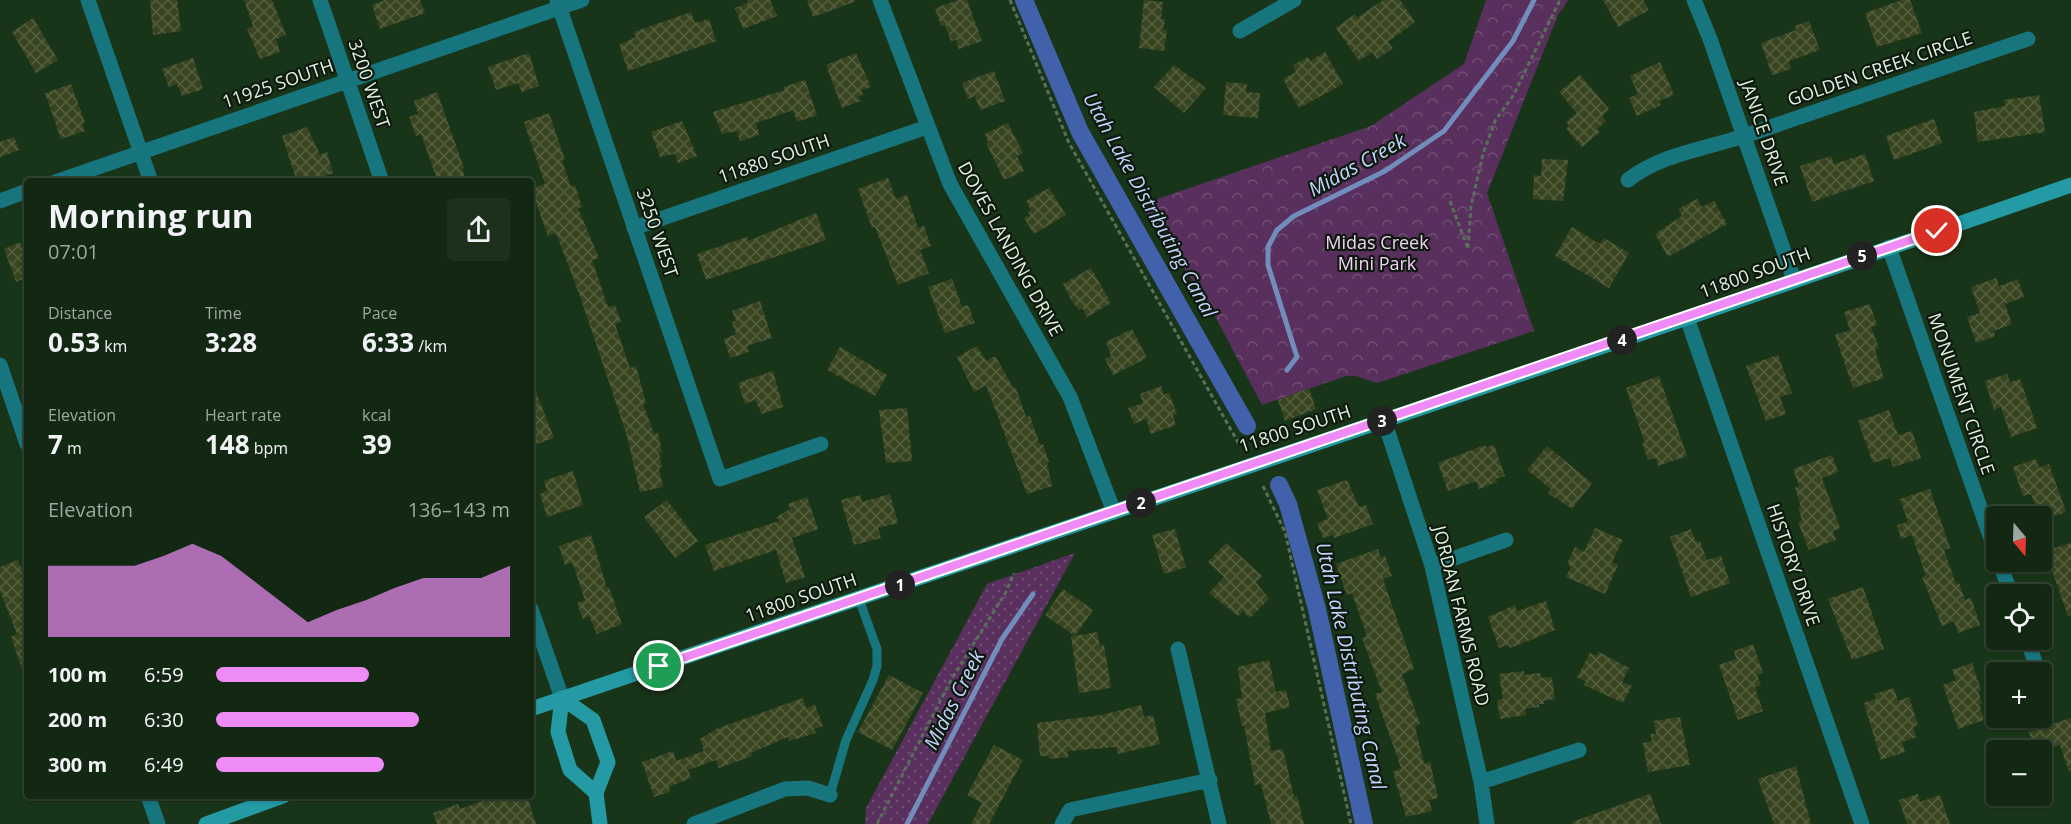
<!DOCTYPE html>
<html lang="en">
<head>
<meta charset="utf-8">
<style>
	:root { --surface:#132813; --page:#1c301c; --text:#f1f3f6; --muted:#9da6a0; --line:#324433; --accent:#ef8bf7 }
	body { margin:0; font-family:"Open Sans",sans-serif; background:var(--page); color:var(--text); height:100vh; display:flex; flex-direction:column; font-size:22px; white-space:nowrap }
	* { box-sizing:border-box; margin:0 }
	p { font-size:20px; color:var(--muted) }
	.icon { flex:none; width:33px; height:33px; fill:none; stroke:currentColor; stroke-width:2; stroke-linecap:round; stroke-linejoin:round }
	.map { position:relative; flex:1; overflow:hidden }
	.panel { position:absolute; left:24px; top:178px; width:510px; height:621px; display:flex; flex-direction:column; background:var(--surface); border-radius:6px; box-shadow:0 2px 4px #0004,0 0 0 2px var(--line) }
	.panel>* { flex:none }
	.needle { width:39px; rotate:161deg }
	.controls { position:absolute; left:1986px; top:506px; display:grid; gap:12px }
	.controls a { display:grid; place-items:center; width:66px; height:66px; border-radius:6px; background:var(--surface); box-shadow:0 2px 4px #0004,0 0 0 2px var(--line); font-size:30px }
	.pin { position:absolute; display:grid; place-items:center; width:51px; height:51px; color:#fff; margin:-26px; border:3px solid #fff; border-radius:50%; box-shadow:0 2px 6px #0007 }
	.km { position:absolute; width:30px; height:30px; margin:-15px; border-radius:50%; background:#222; color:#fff; font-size:16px; line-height:30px; text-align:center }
	.round { display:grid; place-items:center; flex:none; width:63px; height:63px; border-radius:6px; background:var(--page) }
	.headline { display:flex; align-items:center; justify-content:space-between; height:102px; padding:0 24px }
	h1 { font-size:33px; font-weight:700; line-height:45px }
	.metrics { display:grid; grid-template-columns:repeat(3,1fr); gap:9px; height:102px; padding:6px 24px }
	.metrics div { display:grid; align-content:center }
	.metrics b { font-size:26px; font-weight:700 }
	.metrics small { font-size:16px; font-weight:400 }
	.metrics p { font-size:16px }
	.chart { height:168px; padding:12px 24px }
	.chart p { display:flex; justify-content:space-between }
	.chart svg { width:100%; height:108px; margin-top:6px; fill:var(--accent); opacity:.7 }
	ul { padding:0 24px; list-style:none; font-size:20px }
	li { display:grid; grid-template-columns:96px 72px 1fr; align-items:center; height:45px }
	li i { height:15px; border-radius:8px; background:var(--accent) }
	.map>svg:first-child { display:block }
	.grass { fill:url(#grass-dots) }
	.park { fill:url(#park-crowns) }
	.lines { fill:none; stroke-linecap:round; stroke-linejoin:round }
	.stream { stroke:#718dbb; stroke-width:5 }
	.canal { stroke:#4162ab; stroke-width:18 }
	.building { fill:url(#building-cross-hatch) }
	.path { stroke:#587158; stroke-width:3; stroke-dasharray:4.5 3; stroke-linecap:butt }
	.lane { stroke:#17757e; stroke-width:9 }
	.street { stroke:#17757e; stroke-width:15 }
	.secondary { stroke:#239aa4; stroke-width:15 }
	.route-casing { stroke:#fff; stroke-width:12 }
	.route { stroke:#ef8bf7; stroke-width:8 }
	.labels { text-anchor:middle; stroke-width:4.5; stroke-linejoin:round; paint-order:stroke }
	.street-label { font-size:18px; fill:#e0f1df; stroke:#0d190d }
	.park-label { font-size:18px; fill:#f3d0f5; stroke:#0d190d }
	.water-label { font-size:20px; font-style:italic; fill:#c0d4fd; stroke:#0d190d }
</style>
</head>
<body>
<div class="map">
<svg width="2071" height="824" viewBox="0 0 2071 824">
	<defs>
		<pattern id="grass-dots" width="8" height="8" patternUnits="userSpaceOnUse" patternTransform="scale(1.5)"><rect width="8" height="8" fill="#592f5d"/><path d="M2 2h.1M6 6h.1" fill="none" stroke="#714e74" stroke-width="1.8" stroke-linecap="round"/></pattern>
		<pattern id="park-crowns" width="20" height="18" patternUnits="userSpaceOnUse" patternTransform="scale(1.5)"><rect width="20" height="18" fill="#592f5d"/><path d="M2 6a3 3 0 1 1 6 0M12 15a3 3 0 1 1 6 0" fill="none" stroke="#714e74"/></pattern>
		<pattern id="building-cross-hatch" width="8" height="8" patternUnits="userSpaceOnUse" patternTransform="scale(1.5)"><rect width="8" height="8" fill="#394520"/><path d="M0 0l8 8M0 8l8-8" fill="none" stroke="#556040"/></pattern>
	</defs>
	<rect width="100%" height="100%" fill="#193519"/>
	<path class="grass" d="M1075,553l-147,271h-63l1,-16 121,-224z"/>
	<path class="park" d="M1486,0h82l-10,15 -71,178 47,138 -157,52 -22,-7h-9l-84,29 -55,-104 -67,-96 231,-79 93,-62z"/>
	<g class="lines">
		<path class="stream" d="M1287,370l10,-13 -29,-92v-18l9,-17 17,-14 91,-45 59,-40 69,-90 21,-41
			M907,824l95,-185 31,-45"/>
		<path class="canal" d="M1024,0l56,132 167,294
			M1279,485l9,19 29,105 47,215"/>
	</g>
	<path class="building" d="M150,0h27l4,31 -28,4z
		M244,0h28l14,35 -10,4 4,13 -20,7 -13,-30 6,-3z
		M385,0h35l5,13 -45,16 -8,-24z
		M747,0h23l7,16 -34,13 -8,-21 13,-5z
		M807,0h47v2l-41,15z
		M958,0h9l15,41 -23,8 -3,-9 -5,1 -6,-16 -4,1 -6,-18z
		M1144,0l19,2 -2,17h4l-2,11h4l-3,21 -25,-3z
		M1383,0h17l15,22 -27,20 5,6 -16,11 -5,-7 -13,9 -23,-33 19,-14 2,4z
		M1603,0h40l6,10 -31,17z
		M1902,0h8l12,33 -45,14 -12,-34z
		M691,12l4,11 14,-4 7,22 -88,30 -9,-26 17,-8 -2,-5z
		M33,18l25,42 -22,13 -24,-41z
		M1809,21l11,29 -31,11 2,8 -19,6 -11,-32 35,-13 -1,-4z
		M1325,52l18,32 -44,24 -16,-29 13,-7 -3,-7 15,-8 2,4z
		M529,53l10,33 -17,6 -4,-9 -22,7 -8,-23z
		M856,53l15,34 -9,3 1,5 -5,1 2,5 -18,7 -16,-43z
		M193,58l10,31 -21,7 -5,-12 -8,3 -7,-18z
		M1660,62l14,33 -15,6 2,4 -24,11 -8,-18 9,-4 -8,-18z
		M1174,65l32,23 -22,25 -30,-26z
		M994,71l11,30 -25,9 -5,-14 -7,3 -6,-16z
		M1580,75l29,34 -7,7 4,5 -9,8 3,3 -18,15 -16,-18 3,-3 -3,-4 11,-9 -18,-21z
		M805,80l12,35 -20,7 -4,-12 -37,13 3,12 -19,6 -3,-10 -15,3 -9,-22 72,-22 -1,-3z
		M1226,82l21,2 -1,8 14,1 -2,25 -35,-3z
		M71,84l14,39 -3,1 3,7 -24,8 -16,-46z
		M437,92l27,76 -2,1 4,13h-28l-17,-48 -5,2 -7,-19 9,-3 -4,-13z
		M2039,95l6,37 -67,10 -4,-30 31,-6 -1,-6z
		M549,113l16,47 -3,1 9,26 4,-2 7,22 -4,1 21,50 -7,2 16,47 7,-2 6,17 -6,2 15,44 6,-2 10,37 -3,1 11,30 4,-1 4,19 -3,1 3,14 -3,1 4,19 -23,5 -13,-56 -47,-140 -24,-63 -8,3 -17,-47 14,-5 -21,-62z
		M1934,119l8,24 -48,17 -8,-24z
		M682,121l15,35 -19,7 -3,-9 -15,3 -9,-25z
		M1008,123l15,30 -6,3 7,15 -20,9 -18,-37 2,-1 -3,-8z
		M307,127l13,28 7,-3 6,21 -26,9h-10l-15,-46z
		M14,137l5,13 -19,7v-15z
		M1865,154l9,27 -62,21 -12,-36 31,-10 3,8z
		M1542,159l26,1 -5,41 -30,-2 1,-24 7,1z
		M888,178l8,21 11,-4 11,33 6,-2 7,20 -11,4 9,23 -31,12 -23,-58 -3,1 -14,-39z
		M1049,188l17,27 -32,19 -10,-16 6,-3 -2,-3 3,-2 -5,-9z
		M1697,199l5,8 12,-6 13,23 -59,33 -13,-23 27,-18 -4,-7z
		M816,213l10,27 -120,40 -9,-26 50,-17 1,4z
		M1572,227l28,17 4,-6 25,15 -20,35 -54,-32z
		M20,242l2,6 5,-1v30l-11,5 -12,-33z
		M1091,268l20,35 -24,14 -5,-9 -3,2 -8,-10 -8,-16z
		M1996,278l3,8 19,-7 6,18 -19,7 7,20 -18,7 1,5 -19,7 -9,-26 13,-4 -9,-26z
		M952,279l10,28 6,-2 7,18 -30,10 -17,-46z
		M760,301l12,37 -25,8 2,6 -19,6 -6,-19 12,-5 -4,-12 4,-1 -4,-10z
		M1870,304l7,21 -6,2 8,21 -4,2 9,28 -31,10 -18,-53 15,-5 -6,-18z
		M1132,329l15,29 -34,17 -8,-16 6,-3 -5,-14z
		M977,346l9,15 9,-5 19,33 2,-1 10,29 4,-1 10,29 3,-1 6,18 -2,1 5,23 -25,8 -41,-109 -12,7 -17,-35z
		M840,347l47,28 -12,21 -48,-26z
		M1778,355l14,38 -12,4 6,17 -20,7 -20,-55z
		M773,371l10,36 -21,7 -7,-14 -10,4 -7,-21z
		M2007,374l3,8 10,-3 17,49 -26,9 -10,-30 -7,3 -9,-29z
		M1659,376l28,80 -29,10 -2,-8 -8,2 -6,-16 3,-1 -19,-55z
		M531,379l23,59 -23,8z
		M1161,386l3,9 5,-2 8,21 -4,2 3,9 -25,9 -5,-15 -12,5 -6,-16 15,-5 -3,-9z
		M1309,388l7,21 -31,12 -7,-21z
		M907,408l5,53 -26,2 -7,-53z
		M1889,410l9,25 14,-4 9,27 -28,9 -3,-9 -17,5 -15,-42z
		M1485,445l1,2 8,-2 11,31 -9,3 1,3 -18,7 -3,-8 -28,10 -10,-28z
		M1547,446l45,37 -20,26 -24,-16 3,-4 -24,-19z
		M1832,455l6,17 -16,6 18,50 -7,3 3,9 -27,10 -11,-28 4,-2 -4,-12 3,-1 -6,-19 4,-2 -6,-17z
		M2036,459l3,9 10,-4 17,48 -24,9 -11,-27 -8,2 -10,-29z
		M573,471l10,34 -36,12 -7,-23 7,-3 -3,-10z
		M1347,480l12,27 7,-2 7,19 -39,14 -1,-3 -10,3 -6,-15 11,-4 -11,-29z
		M1930,489l20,59 -6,2 12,34 3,-1 6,17 6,-2 9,27 -22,8 -4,-12 -12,5 -20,-49 4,-1 -14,-41 -11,4 -4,-14 11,-3 -8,-23z
		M890,494l8,29 -20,5 3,10 -27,7 -13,-45 19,-5 2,7z
		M807,497l11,32 -26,9 13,39 -19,6 -10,-33 -62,21 -9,-26 74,-24 -2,-4 13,-8 -2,-5z
		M667,500l31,41 -23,17 -31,-41z
		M1595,528l28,12 -11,22 6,3 -13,29 -39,-17 5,-11 -4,-2 8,-17 9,5z
		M1175,529l11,38 -22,7 -12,-39z
		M1691,529l5,13 4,-1 7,19 14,-4 9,27 -39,14 -21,-60z
		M591,535l16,53 2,-1 13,37 -25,10 -8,-18 -6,3 -6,-16 8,-3 -11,-33 -3,-4 -6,2 -6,-19z
		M1226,543l36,33 -6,6 13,17 -19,19 -7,-7 -5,5 -29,-23 15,-16 -16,-15z
		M2071,543v72l-3,1 -23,-65z
		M1378,549l3,9 4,-2 7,20 -9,3 31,90 -12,5 18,50 -5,2 9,38 6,-2 8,36 -9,2 3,11 -26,6 -13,-45 8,-4 -26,-74 7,-2 -20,-54 5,-2 -15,-43 -5,2 -11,-31z
		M18,560l9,23v94l-2,1 -14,-41 6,-3 -17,-43v-24z
		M1863,587l21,62 -32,11 -24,-61z
		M1063,589l30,21 -18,26 22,-4 3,14 4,-1 7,43 -32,5 -8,-57h4l-30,-21z
		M1546,601l9,29 -45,18 -2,-3 -9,3 -11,-31 27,-12 2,6z
		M1753,644l10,29 -6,2 4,11 -6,1 8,24 -25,9 -19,-55 17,-6 -2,-8z
		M1599,652l30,16 -7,14 10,4 -9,17 -39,-18 2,-3 -9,-5 13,-24 6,3z
		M1269,660l7,32 10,-2 4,17 -25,6 6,38 12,-2 11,48 3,-1 7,28h-33l-10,-40 -6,1 -11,-60 -2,1 -6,-27 6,-1 -4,-31z
		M1972,663l9,27 -3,1 4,12 -3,1 5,16 -26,9 -15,-44 13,-5 -4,-10z
		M1524,671v4l16,-2 1,5 11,-1 3,22 -12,2 1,3h-5v3l-14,2 1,6 -26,4 -3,-19 6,-1 -4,-25z
		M889,675l34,18 -31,57 -34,-18z
		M1894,688l4,13 11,-4 9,28 -5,2 3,10 -14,5 3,10 -24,8 -17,-57 12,-4 -2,-5z
		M803,698l3,10 9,-3 8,21 -9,3 2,4 -27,8 -1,-4 -37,16 1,3 -33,12 -3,-8 -28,10 3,8 -18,7 -4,3 1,4 -16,5 -12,-35 31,-11 3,10 28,-10 -4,-12 16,-10z
		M1141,705l3,12 9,-2 7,29 -42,10 -2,-7 -48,4v6l-19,2v-3h-9l-3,-33 65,-8z
		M1680,717l10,48 -42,7 -5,-29 9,-2 -2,-7h6l-2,-13z
		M2071,718v53l-2,1 -9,-27 -26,5 -5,-18z
		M994,745l29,15 -34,64h-18l11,-21 -15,-8z
		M1796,766l15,58h-37l-16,-45z
		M1650,794l11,30h-88l-1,-2z
		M1918,794l2,8 20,-7 10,29h-43l-8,-24z
		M484,796h43l9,28h-99l-4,-11 25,-9 2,5 25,-9z"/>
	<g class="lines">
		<path class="path" d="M1010,0l59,143 170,301
			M1450,201l18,48 3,-43 12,-52 12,-33 18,-25 47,-96
			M1263,486l22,46 66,292
			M877,824l74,-144 55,-88 8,-19"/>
		<path class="lane" d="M830,795l16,-55 27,-60 4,-14v-17l-18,-50"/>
		<path class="street" d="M88,0l63,182
			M320,0l62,182
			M557,0l163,479 101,-35
			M880,0l70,184 120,213 44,115
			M1694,0l16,39 84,241
			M1240,31l54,-31
			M1628,180c35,-27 78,-31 119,-45 94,-32 187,-64 281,-96
			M55,182l527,-182
			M0,201l27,-10
			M634,228l293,-101
			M1889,247l107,306
			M1687,318l175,506
			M0,365l27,79
			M1384,420l48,146 49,216 6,42
			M1999,561l12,33
			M1432,566l74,-26
			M531,609l31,89
			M2027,639l9,26
			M1178,649l41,175
			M1481,782l98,-32
			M148,796l10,28
			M694,824l91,-35 23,-1 22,7
			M1062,824l8,-14 140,-30"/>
		<path class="secondary" d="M531,709l1156,-391 384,-133
			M596,793l-26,-23 -12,-38 4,-34 31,22 15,42 -12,31 4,31
			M206,824l77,-28"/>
	</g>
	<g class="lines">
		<defs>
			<path id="route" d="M659,666l1278,-435"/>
		</defs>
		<use href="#route" class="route-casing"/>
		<use href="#route" class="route"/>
	</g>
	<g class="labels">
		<g class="street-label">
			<text transform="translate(1880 69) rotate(-19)" y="6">GOLDEN CREEK CIRCLE</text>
			<text transform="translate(278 84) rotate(-19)" y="6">11925 SOUTH</text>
			<text transform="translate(369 84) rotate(71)" y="6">3200 WEST</text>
			<text transform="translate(1764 133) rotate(71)" y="6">JANICE DRIVE</text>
			<text transform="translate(774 159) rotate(-19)" y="6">11880 SOUTH</text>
			<text transform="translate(657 233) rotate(71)" y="6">3250 WEST</text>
			<text transform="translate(1010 249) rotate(61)" y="6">DOVES LANDING DRIVE</text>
			<text transform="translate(1755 273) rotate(-20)" y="6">11800 SOUTH</text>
			<text transform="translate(1961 394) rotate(71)" y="6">MONUMENT CIRCLE</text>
			<text transform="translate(1295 429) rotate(-18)" y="6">11800 SOUTH</text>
			<text transform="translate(1793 565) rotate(71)" y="6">HISTORY DRIVE</text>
			<text transform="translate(801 598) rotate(-19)" y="6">11800 SOUTH</text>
			<text transform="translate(1461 616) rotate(76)" y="6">JORDAN FARMS ROAD</text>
		</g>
		<g class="park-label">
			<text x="1377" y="249">Midas Creek<tspan x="1377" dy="21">Mini Park</tspan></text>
		</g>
		<g class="water-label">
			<text transform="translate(1357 165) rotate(-29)" y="7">Midas Creek</text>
			<text transform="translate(1150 205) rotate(61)" y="7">Utah Lake Distributing Canal</text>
			<text transform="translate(1351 666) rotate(77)" y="7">Utah Lake Distributing Canal</text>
			<text transform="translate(954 700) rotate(-63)" y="7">Midas Creek</text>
		</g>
	</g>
</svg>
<div class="controls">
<a><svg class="needle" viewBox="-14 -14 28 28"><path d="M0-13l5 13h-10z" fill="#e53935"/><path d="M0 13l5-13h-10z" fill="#9da6a0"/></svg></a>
<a><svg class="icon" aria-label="locate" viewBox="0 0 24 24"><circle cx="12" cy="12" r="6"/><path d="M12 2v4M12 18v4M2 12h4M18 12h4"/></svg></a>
<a>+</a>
<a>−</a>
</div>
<div class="pin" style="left:659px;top:666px;background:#1e9e55"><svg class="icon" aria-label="arrive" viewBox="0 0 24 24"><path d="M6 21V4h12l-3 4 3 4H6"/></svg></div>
<div class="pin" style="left:1937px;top:231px;background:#d93025"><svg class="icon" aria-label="check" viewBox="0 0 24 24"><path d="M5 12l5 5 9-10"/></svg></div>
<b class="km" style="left:900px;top:585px">1</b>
<b class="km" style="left:1141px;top:503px">2</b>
<b class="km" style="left:1382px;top:421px">3</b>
<b class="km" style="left:1622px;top:340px">4</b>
<b class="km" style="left:1862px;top:256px">5</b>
<section class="panel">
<div class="headline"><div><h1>Morning run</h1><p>07:01</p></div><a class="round"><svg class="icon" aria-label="share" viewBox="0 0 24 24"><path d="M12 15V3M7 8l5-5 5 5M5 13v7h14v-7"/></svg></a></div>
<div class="metrics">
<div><p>Distance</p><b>0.53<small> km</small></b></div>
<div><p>Time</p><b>3:28</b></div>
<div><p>Pace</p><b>6:33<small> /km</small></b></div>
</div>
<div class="metrics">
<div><p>Elevation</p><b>7<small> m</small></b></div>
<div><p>Heart rate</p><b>148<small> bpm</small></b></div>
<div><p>kcal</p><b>39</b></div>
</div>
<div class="chart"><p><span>Elevation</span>136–143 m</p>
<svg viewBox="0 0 160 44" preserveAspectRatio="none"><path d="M0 44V15L10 15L20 15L30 15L40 11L50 6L60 11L70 20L80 29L90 38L100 33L110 29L120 24L130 20L140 20L150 20L160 15V44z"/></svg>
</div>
<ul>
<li><b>100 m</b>6:59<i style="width:52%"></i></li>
<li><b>200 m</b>6:30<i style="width:69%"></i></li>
<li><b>300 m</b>6:49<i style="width:57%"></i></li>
</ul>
</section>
</div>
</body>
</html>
